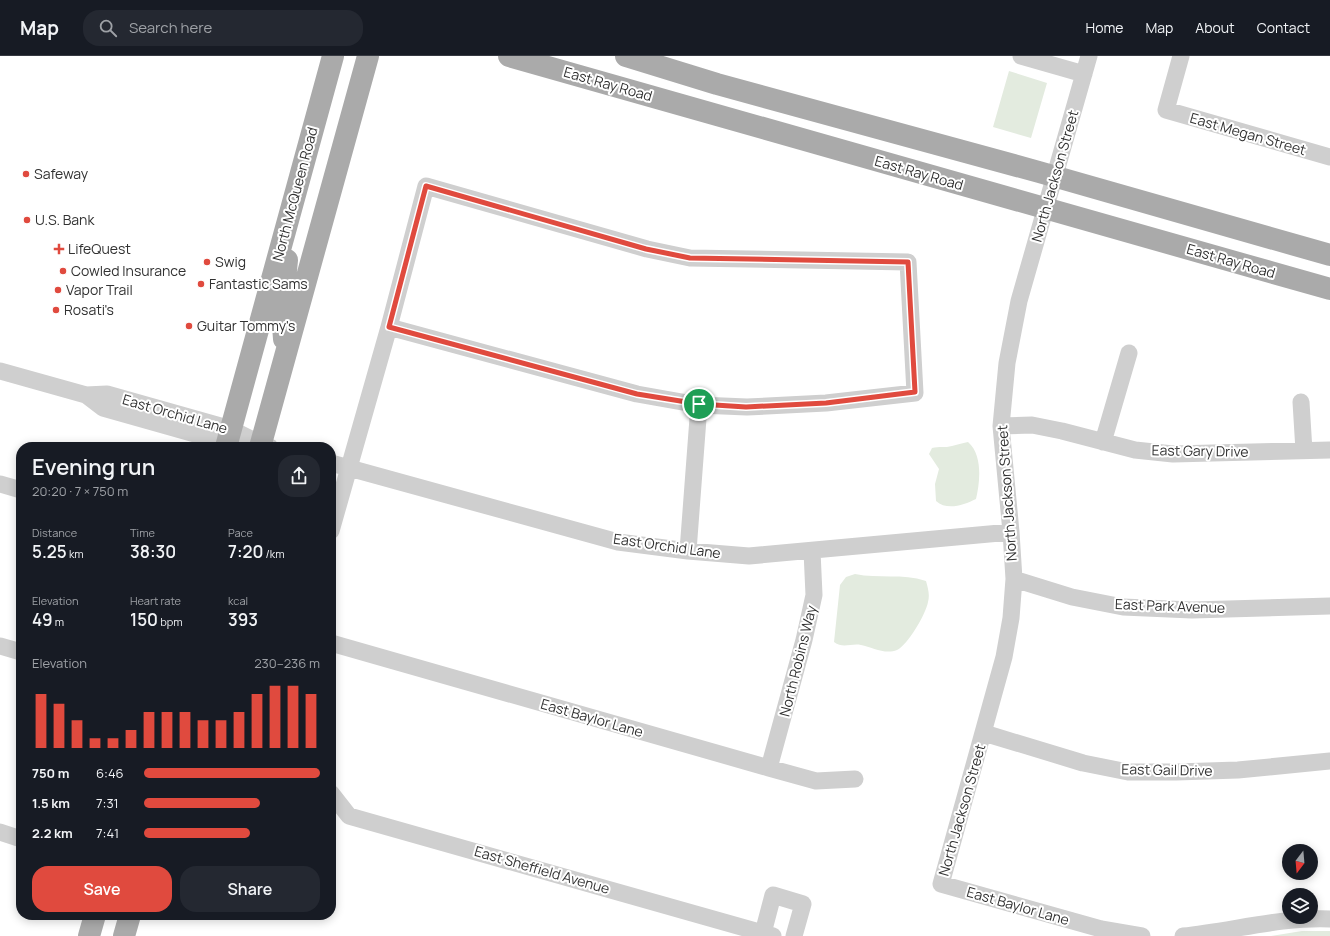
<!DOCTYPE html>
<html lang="en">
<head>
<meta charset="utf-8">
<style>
	:root { --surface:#171b24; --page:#242831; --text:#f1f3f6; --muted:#9ea1a6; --line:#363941; --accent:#e04a3e }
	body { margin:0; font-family:Manrope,sans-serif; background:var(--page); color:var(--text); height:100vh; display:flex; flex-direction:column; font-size:15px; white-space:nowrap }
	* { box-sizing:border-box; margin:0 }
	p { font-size:13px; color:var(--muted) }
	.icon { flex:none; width:22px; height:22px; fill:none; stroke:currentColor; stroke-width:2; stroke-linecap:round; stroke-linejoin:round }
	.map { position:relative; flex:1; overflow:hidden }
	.side { position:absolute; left:16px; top:386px; width:320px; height:478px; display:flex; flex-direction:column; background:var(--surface); border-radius:16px; box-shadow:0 2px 10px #0003 }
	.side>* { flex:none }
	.needle { width:26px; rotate:196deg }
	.buttons { position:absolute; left:1282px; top:788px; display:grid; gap:8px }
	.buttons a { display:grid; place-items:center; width:36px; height:36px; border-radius:50%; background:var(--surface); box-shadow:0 2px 10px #0003; font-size:20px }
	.pin { position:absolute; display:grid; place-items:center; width:34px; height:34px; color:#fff; margin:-17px; border:2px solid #fff; border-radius:50%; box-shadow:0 1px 4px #0007 }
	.round { display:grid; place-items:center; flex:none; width:42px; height:42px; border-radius:16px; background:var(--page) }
	.summary { display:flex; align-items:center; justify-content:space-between; height:68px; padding:0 16px }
	h1 { font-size:22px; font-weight:600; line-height:30px }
	.stats { display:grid; grid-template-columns:repeat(3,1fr); gap:6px; height:68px; padding:4px 16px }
	.stats div { display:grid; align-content:center }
	.stats b { font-size:17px; font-weight:600 }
	.stats small { font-size:11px; font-weight:400 }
	.stats p { font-size:11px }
	.chart { height:112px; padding:8px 16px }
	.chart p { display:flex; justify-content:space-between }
	.chart svg { width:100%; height:72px; margin-top:4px; stroke:var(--accent); stroke-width:6 }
	.primary-button { display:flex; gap:8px; margin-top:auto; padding:8px 16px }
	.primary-button a { flex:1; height:46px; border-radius:16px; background:var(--accent); color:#fff; font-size:16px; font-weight:600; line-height:46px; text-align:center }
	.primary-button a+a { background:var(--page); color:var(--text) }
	ul { padding:0 16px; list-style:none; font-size:13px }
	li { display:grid; grid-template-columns:64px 48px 1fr; align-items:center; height:30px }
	li i { height:10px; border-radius:5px; background:var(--accent) }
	header { display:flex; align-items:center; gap:24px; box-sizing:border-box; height:56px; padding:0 20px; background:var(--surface); border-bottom:1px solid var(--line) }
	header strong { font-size:19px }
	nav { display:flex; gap:22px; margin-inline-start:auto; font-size:14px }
	.search { width:280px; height:36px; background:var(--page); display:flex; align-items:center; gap:10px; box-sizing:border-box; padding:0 14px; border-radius:16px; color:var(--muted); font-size:15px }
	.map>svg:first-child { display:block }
	.green { fill:#e3ebdf }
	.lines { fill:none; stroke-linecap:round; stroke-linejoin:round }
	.minor { stroke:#cfcfcf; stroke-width:17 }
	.major { stroke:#aaa; stroke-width:22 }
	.route-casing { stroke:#fff; stroke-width:8 }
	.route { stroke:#e04a3e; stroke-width:5 }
	.poi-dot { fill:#e04a3e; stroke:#fff; stroke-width:1.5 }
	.labels { text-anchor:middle; stroke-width:4; stroke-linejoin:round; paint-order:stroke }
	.street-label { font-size:14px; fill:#323232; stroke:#fff }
	.poi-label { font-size:14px; fill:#323232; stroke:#fff; text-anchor:start }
</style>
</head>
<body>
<header>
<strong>Map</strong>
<div class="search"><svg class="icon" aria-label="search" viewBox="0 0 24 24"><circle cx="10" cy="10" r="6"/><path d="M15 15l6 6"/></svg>Search here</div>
<nav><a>Home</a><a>Map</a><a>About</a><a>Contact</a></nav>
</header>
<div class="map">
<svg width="1330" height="880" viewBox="0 0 1330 880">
	<rect width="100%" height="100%" fill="#fff"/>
	<path class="green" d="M1009,15l38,12 -16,55 -38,-11z
		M968,386c15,13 12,40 8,57 -12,6 -29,12 -40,2l-1,-17 4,-15 -10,-15 3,-6c7,-2 13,0 20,-2 5,-1 10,-3 16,-4z
		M855,518c24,5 47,-1 71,7 2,7 4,14 2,21 -2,12 -21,44 -31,48 -12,5 -25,-3 -36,-5 -10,-2 -18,4 -27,-3l6,-57 6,-8z
		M1302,875h28v5h-59z"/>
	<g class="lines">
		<path class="minor" d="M1021,0l63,18
			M1089,0l-70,245 -12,62 -6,63 10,106 3,47 -3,39 -7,39 -63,227 160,45 41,7
			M1181,0l-15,54 164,47
			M0,315l86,24 21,-1 124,35 30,15 9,3
			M86,339l17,13 124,35 11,1
			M1301,346l3,49
			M1001,370l31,-1 30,6 73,19 38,4 157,-4
			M1103,386l26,-89
			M331,407l287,79 70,9 61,5 262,-24
			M0,428l21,6
			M331,475l58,-204 37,-141 221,63 43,9 218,4 7,131 -89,10 -79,4 -48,-2 -62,-11 -248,-67
			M688,495l11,-146
			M1014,523l58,18 51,10 69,3 138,-4
			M331,587l438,125 47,13 39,-2
			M0,590l21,6
			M984,677l99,30 45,9h48l62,-2 92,-9
			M769,712l35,-128 10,-45 -2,-44
			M331,737l18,23 424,120
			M0,776l21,7
			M763,877l10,-38 30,9 -9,32
			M1183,880c49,-5 98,-19 147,-17"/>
		<path class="major" d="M509,0l821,233
			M626,0l91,28 322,88 291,83
			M284,283l-2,-27 5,-52
			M226,391l107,-391
			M260,391l108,-391
			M89,880l6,-21
			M124,880l6,-21"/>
	</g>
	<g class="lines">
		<defs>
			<path id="route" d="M426,130l220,63 44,9 218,4 7,130 -89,11 -80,4 -47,-3 -62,-10 -248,-67z"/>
		</defs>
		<use href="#route" class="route-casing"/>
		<use href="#route" class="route"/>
	</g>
	<g class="poi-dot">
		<circle cx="26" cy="118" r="4"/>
		<circle cx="27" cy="164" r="4"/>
		<path d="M57 187h4v4h4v4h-4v4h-4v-4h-4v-4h4z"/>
		<circle cx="207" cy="206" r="4"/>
		<circle cx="63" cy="215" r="4"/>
		<circle cx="201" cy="228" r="4"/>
		<circle cx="58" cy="234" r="4"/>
		<circle cx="56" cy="254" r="4"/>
		<circle cx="189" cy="270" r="4"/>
	</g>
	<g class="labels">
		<g class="street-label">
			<text transform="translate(608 28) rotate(16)" y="5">East Ray Road</text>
			<text transform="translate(1248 78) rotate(16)" y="5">East Megan Street</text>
			<text transform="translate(919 117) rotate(16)" y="5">East Ray Road</text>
			<text transform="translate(1055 120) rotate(-74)" y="5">North Jackson Street</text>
			<text transform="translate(295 138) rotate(-75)" y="5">North McQueen Road</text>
			<text transform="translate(1231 205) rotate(16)" y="5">East Ray Road</text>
			<text transform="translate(175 358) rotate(16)" y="5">East Orchid Lane</text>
			<text transform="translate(1200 395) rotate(1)" y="5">East Gary Drive</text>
			<text transform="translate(1007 437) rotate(-94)" y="5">North Jackson Street</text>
			<text transform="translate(667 490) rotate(8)" y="5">East Orchid Lane</text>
			<text transform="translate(1170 550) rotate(2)" y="5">East Park Avenue</text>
			<text transform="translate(798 605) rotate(-76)" y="5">North Robins Way</text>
			<text transform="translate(592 662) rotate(16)" y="5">East Baylor Lane</text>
			<text transform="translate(1167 714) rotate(1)" y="5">East Gail Drive</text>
			<text transform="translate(962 754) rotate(-74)" y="5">North Jackson Street</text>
			<text transform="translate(542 814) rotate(16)" y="5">East Sheffield Avenue</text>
			<text transform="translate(1018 850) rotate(16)" y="5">East Baylor Lane</text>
		</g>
		<g class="poi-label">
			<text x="34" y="123">Safeway</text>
			<text x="35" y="169">U.S. Bank</text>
			<text x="68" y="198">LifeQuest</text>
			<text x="215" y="211">Swig</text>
			<text x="71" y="220">Cowled Insurance</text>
			<text x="209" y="233">Fantastic Sams</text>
			<text x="66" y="239">Vapor Trail</text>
			<text x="64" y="259">Rosati's</text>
			<text x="197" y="275">Guitar Tommy's</text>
		</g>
	</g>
</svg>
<div class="buttons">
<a><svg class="needle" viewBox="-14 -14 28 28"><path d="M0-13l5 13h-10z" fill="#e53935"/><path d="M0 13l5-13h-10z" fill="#9ea1a6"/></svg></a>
<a><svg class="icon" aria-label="layers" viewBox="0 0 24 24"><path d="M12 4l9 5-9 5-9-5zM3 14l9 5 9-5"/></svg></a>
</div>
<div class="pin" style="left:699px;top:348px;background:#1e9e55"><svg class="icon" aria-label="arrive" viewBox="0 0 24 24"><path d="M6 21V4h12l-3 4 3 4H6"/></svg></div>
<section class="side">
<div class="summary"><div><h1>Evening run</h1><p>20:20 · 7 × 750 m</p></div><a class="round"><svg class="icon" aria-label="share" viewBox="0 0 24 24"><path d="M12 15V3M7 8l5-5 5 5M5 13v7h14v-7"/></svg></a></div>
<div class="stats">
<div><p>Distance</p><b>5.25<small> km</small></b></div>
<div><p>Time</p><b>38:30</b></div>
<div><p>Pace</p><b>7:20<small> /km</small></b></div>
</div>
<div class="stats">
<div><p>Elevation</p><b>49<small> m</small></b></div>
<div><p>Heart rate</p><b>150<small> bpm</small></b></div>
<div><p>kcal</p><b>393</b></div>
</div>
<div class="chart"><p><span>Elevation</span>230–236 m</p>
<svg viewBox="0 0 160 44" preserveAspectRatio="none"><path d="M5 44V11M15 44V17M25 44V27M35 44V38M45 44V38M55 44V33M65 44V22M75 44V22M85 44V22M95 44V27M105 44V27M115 44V22M125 44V11M135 44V6M145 44V6M155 44V11"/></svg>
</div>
<ul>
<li><b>750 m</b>6:46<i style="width:100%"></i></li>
<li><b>1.5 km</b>7:31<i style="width:66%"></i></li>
<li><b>2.2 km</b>7:41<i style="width:60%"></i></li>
</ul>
<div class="primary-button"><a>Save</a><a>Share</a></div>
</section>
</div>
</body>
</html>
